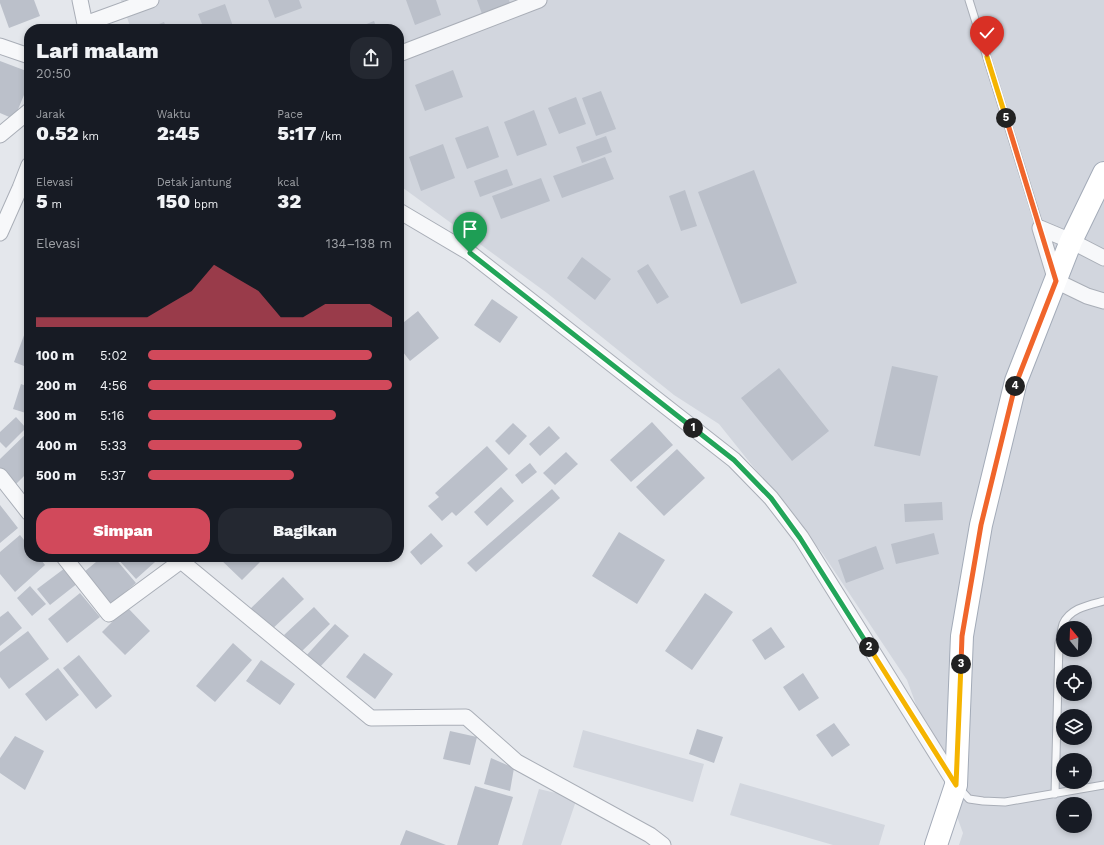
<!DOCTYPE html>
<html lang="id">
<head>
<meta charset="utf-8">
<style>
	:root { --surface:#171b24; --page:#242831; --text:#f1f3f6; --muted:#9ea1a6; --accent:#d1495b }
	body { margin:0; font-family:"Work Sans",sans-serif; background:var(--page); color:var(--text); height:100vh; display:flex; flex-direction:column; font-size:15px; white-space:nowrap }
	* { box-sizing:border-box; margin:0 }
	p { font-size:13px; color:var(--muted) }
	.icon { flex:none; width:22px; height:22px; fill:none; stroke:currentColor; stroke-width:2; stroke-linecap:round; stroke-linejoin:round }
	.map { position:relative; flex:1; overflow:hidden }
	.side { position:absolute; left:24px; top:24px; width:380px; height:538px; display:flex; flex-direction:column; background:var(--surface); border-radius:16px; box-shadow:0 2px 6px #0003 }
	.side>* { flex:none }
	.needle { width:26px; rotate:341deg }
	.fabs { position:absolute; left:1056px; top:621px; display:grid; gap:8px }
	.fabs a { display:grid; place-items:center; width:36px; height:36px; border-radius:50%; background:var(--surface); box-shadow:0 2px 6px #0003; font-size:20px }
	.pin { position:absolute; display:grid; place-items:center; width:34px; height:34px; color:#fff; margin:-41px -17px; border-radius:50% 50% 50% 0; rotate:-45deg; box-shadow:0 0 4px #0007 }
	.pin .icon { rotate:45deg }
	.km { position:absolute; width:20px; height:20px; margin:-10px; border-radius:50%; background:#222; color:#fff; font-size:11px; line-height:20px; text-align:center }
	.round { display:grid; place-items:center; flex:none; width:42px; height:42px; border-radius:16px; background:var(--page) }
	.summary { display:flex; align-items:center; justify-content:space-between; height:68px; padding:0 12px }
	h1 { font-size:22px; font-weight:800; line-height:30px }
	.metrics { display:grid; grid-template-columns:repeat(3,1fr); gap:6px; height:68px; padding:4px 12px }
	.metrics div { display:grid; align-content:center }
	.metrics b { font-size:20px; font-weight:800 }
	.metrics small { font-size:11px; font-weight:400 }
	.metrics p { font-size:11px }
	.chart { height:112px; padding:8px 12px }
	.chart p { display:flex; justify-content:space-between }
	.chart svg { width:100%; height:72px; margin-top:4px; fill:var(--accent); opacity:.7 }
	.action { display:flex; gap:8px; margin-top:auto; padding:8px 12px }
	.action a { flex:1; height:46px; border-radius:16px; background:var(--accent); color:#fff; font-size:16px; font-weight:800; line-height:46px; text-align:center }
	.action a+a { background:var(--page); color:var(--text) }
	ul { padding:0 12px; list-style:none; font-size:13px }
	li { display:grid; grid-template-columns:64px 48px 1fr; align-items:center; height:30px }
	li i { height:10px; border-radius:5px; background:var(--accent) }
	.map>svg:first-child { display:block }
	.built { fill:#d2d6de; fill-rule:evenodd }
	.building { fill:#bbc0ca }
	.lines { fill:none; stroke-linecap:round; stroke-linejoin:round }
	.lane-casing { stroke:#a9aeb7; stroke-width:9 }
	.street-casing { stroke:#a9aeb7; stroke-width:17 }
	.primary-casing { stroke:#a3abb8; stroke-width:24 }
	.lane { stroke:#f7f8fa; stroke-width:7 }
	.street { stroke:#f7f8fa; stroke-width:15 }
	.primary { stroke:#fff; stroke-width:22 }
	.split-1-casing { stroke:#fff; stroke-width:8 }
	.split-2-casing { stroke:#fff; stroke-width:8 }
	.split-3-casing { stroke:#fff; stroke-width:8 }
	.split-4-casing { stroke:#fff; stroke-width:8 }
	.split-5-casing { stroke:#fff; stroke-width:8 }
	.split-6-casing { stroke:#fff; stroke-width:8 }
	.split-1 { stroke:#22a559; stroke-width:5 }
	.split-2 { stroke:#22a559; stroke-width:5 }
	.split-3 { stroke:#f5b400; stroke-width:5 }
	.split-4 { stroke:#f0652b; stroke-width:5 }
	.split-5 { stroke:#f0652b; stroke-width:5 }
	.split-6 { stroke:#f5b400; stroke-width:5 }
</style>
</head>
<body>
<div class="map">
<svg width="1104" height="845" viewBox="0 0 1104 845">
	<rect width="100%" height="100%" fill="#e4e7ec"/>
	<path class="built" d="M121,0h983v845h-145l4,-12 -56,-153 -84,-126 -104,-130 -45,-29 -127,-102 -148,-108v-156h-268zM1063,628h22v22h-22zM1063,672h22v22h-22zM1063,716h22v22h-22zM1063,760h22v22h-22zM1063,804h22v22h-22z
		M583,730l121,34 -11,38 -120,-35z
		M740,783l145,42 -6,20h-46l-103,-30z
		M539,789l38,9 -16,47h-39z"/>
	<path class="building" d="M0,0h34l6,16 -31,12 -9,-25z
		M268,0h31l3,8 -27,10z
		M406,0h30l5,15 -26,10z
		M477,0h32l1,3 -28,11z
		M225,4l9,25h-30l-6,-15z
		M374,21l3,8h-23z
		M164,22l3,7h-21z
		M0,61l29,11v11l-15,36 -14,-6z
		M453,70l10,27 -38,14 -10,-26z
		M601,91l15,38 -20,7 -14,-38z
		M576,97l10,27 -27,10 -11,-26z
		M534,110l13,35 -30,11 -13,-34z
		M488,126l11,31 -32,12 -12,-31z
		M606,136l6,16 -30,11 -6,-16z
		M443,144l12,34 -34,13 -12,-34z
		M605,157l9,22 -52,19 -9,-22z
		M507,169l6,16 -33,12 -6,-16z
		M754,170l43,113 -56,21 -43,-112z
		M541,178l9,23 -49,18 -9,-23z
		M685,190l12,36 -16,5 -12,-35z
		M582,257l29,22 -16,21 -28,-22z
		M648,264l21,33 -12,7 -20,-33z
		M492,299l26,18 -18,26 -26,-18z
		M418,311l21,27 -29,23 -11,-14v-21z
		M29,322v46l-15,-6z
		M892,366l46,10 -18,80 -46,-10z
		M779,368l50,63 -37,30 -51,-63z
		M21,384l8,3v27l-16,-5z
		M16,417l10,11 -20,20 -6,-6v-10z
		M652,422l21,23 -42,37 -21,-22z
		M513,423l14,13 -18,19 -14,-14z
		M549,426l11,12 -20,18 -11,-12z
		M29,431v40l-14,14 -15,-15v-11z
		M487,446l21,23 -52,47 -4,-4 -10,9 -14,-15 11,-9 -4,-4z
		M677,449l28,29 -41,38 -28,-29z
		M566,452l12,12 -23,21 -12,-12z
		M530,463l7,9 -15,12 -7,-9z
		M501,487l13,14 -27,25 -13,-14z
		M552,489l8,9 -84,74 -9,-9z
		M942,502l1,18 -38,2 -1,-18z
		M0,505l18,23 -18,15z
		M619,532l46,28 -28,44 -45,-28z
		M431,533l12,13 -22,19 -11,-13z
		M934,533l5,21 -43,10 -5,-20z
		M20,535l9,11v11h10l6,8 -30,27 -15,-18v-22z
		M876,546l8,23 -38,14 -8,-23z
		M102,557h12l22,26 -25,21 -27,-32z
		M116,557h34l5,5 -19,17z
		M218,557h47l-23,23z
		M65,568l13,15 -28,22 -13,-16z
		M283,577l21,22 -35,33 -20,-22z
		M30,586l16,18 -14,12 -15,-18z
		M80,593l20,24 -33,26 -19,-24z
		M705,593l28,19 -41,58 -27,-19z
		M127,607l23,24 -25,24 -23,-23z
		M314,607l16,17 -29,28 -17,-17z
		M8,611l14,17 -22,18v-29z
		M335,624l14,12 -30,32 -14,-11z
		M771,627l14,20 -20,13 -13,-20z
		M28,631l21,28 -40,30 -9,-12v-25z
		M233,643l19,17 -37,42 -19,-16z
		M364,653l29,21 -18,25 -29,-22z
		M79,655l33,41 -16,13 -33,-41z
		M261,660l34,24 -15,21 -34,-24z
		M58,668l21,27 -33,26 -21,-27z
		M803,673l16,25 -20,13 -16,-24z
		M834,723l16,22 -18,12 -16,-22z
		M697,729l26,8 -9,26 -25,-9z
		M450,731l27,6 -7,28 -27,-6z
		M15,736l29,15 -19,39 -25,-17v-15z
		M491,758l23,10 -4,23 -26,-7z
		M475,786l38,11 -15,48h-41z
		M406,830l40,15h-46z"/>
	<g class="lines">
		<defs>
			<path id="lane" d="M969,0l71,228
				M959,788l10,11 14,2 22,1 99,-17
				M1055,794l4,-151c2,-6 2,-13 4,-19 7,-16 26,-19 41,-23"/>
			<path id="street" d="M80,0l6,29
				M85,24l66,-24
				M0,46l29,10
				M399,54l140,-54
				M0,135l29,-24
				M399,211l71,42 264,207 37,38 30,39 155,248
				M1040,228l16,53 31,15 17,5
				M1040,228l31,13 33,17
				M0,233l20,-45 9,-23
				M0,476l29,37
				M64,557l45,57 72,-53 190,157 95,-1 51,45 133,73 13,10"/>
			<path id="primary" d="M936,845l20,-60 6,-149 19,-111 35,-144 55,-140 33,-68"/>
		</defs>
		<use href="#lane" class="lane-casing"/>
		<use href="#street" class="street-casing"/>
		<use href="#primary" class="primary-casing"/>
		<use href="#lane" class="lane"/>
		<use href="#street" class="street"/>
		<use href="#primary" class="primary"/>
	</g>
	<g class="lines">
		<defs>
			<path id="split-1" d="M470,253l223,175"/>
			<path id="split-2" d="M693,428l41,32 37,38 29,40 69,109"/>
			<path id="split-3" d="M869,647l87,138 5,-121"/>
			<path id="split-4" d="M961,664l1,-28 19,-111 34,-139"/>
			<path id="split-5" d="M1006,118l50,163 -41,105"/>
			<path id="split-6" d="M987,57l19,61"/>
		</defs>
		<use href="#split-1" class="split-1-casing"/>
		<use href="#split-2" class="split-2-casing"/>
		<use href="#split-3" class="split-3-casing"/>
		<use href="#split-4" class="split-4-casing"/>
		<use href="#split-5" class="split-5-casing"/>
		<use href="#split-6" class="split-6-casing"/>
		<use href="#split-1" class="split-1"/>
		<use href="#split-2" class="split-2"/>
		<use href="#split-3" class="split-3"/>
		<use href="#split-4" class="split-4"/>
		<use href="#split-5" class="split-5"/>
		<use href="#split-6" class="split-6"/>
	</g>
</svg>
<div class="fabs">
<a><svg class="needle" viewBox="-14 -14 28 28"><path d="M0-13l5 13h-10z" fill="#e53935"/><path d="M0 13l5-13h-10z" fill="#9ea1a6"/></svg></a>
<a><svg class="icon" aria-label="locate" viewBox="0 0 24 24"><circle cx="12" cy="12" r="6"/><path d="M12 2v4M12 18v4M2 12h4M18 12h4"/></svg></a>
<a><svg class="icon" aria-label="layers" viewBox="0 0 24 24"><path d="M12 4l9 5-9 5-9-5zM3 14l9 5 9-5"/></svg></a>
<a>+</a>
<a>−</a>
</div>
<div class="pin" style="left:470px;top:253px;background:#1e9e55"><svg class="icon" aria-label="arrive" viewBox="0 0 24 24"><path d="M6 21V4h12l-3 4 3 4H6"/></svg></div>
<div class="pin" style="left:987px;top:57px;background:#d93025"><svg class="icon" aria-label="check" viewBox="0 0 24 24"><path d="M5 12l5 5 9-10"/></svg></div>
<b class="km" style="left:693px;top:428px">1</b>
<b class="km" style="left:869px;top:647px">2</b>
<b class="km" style="left:961px;top:664px">3</b>
<b class="km" style="left:1015px;top:386px">4</b>
<b class="km" style="left:1006px;top:118px">5</b>
<section class="side">
<div class="summary"><div><h1>Lari malam</h1><p>20:50</p></div><a class="round"><svg class="icon" aria-label="share" viewBox="0 0 24 24"><path d="M12 15V3M7 8l5-5 5 5M5 13v7h14v-7"/></svg></a></div>
<div class="metrics">
<div><p>Jarak</p><b>0.52<small> km</small></b></div>
<div><p>Waktu</p><b>2:45</b></div>
<div><p>Pace</p><b>5:17<small> /km</small></b></div>
</div>
<div class="metrics">
<div><p>Elevasi</p><b>5<small> m</small></b></div>
<div><p>Detak jantung</p><b>150<small> bpm</small></b></div>
<div><p>kcal</p><b>32</b></div>
</div>
<div class="chart"><p><span>Elevasi</span>134–138 m</p>
<svg viewBox="0 0 160 44" preserveAspectRatio="none"><path d="M0 44V38L10 38L20 38L30 38L40 38L50 38L60 30L70 22L80 6L90 14L100 22L110 38L120 38L130 30L140 30L150 30L160 38V44z"/></svg>
</div>
<ul>
<li><b>100 m</b>5:02<i style="width:92%"></i></li>
<li><b>200 m</b>4:56<i style="width:100%"></i></li>
<li><b>300 m</b>5:16<i style="width:77%"></i></li>
<li><b>400 m</b>5:33<i style="width:63%"></i></li>
<li><b>500 m</b>5:37<i style="width:60%"></i></li>
</ul>
<div class="action"><a>Simpan</a><a>Bagikan</a></div>
</section>
</div>
</body>
</html>
